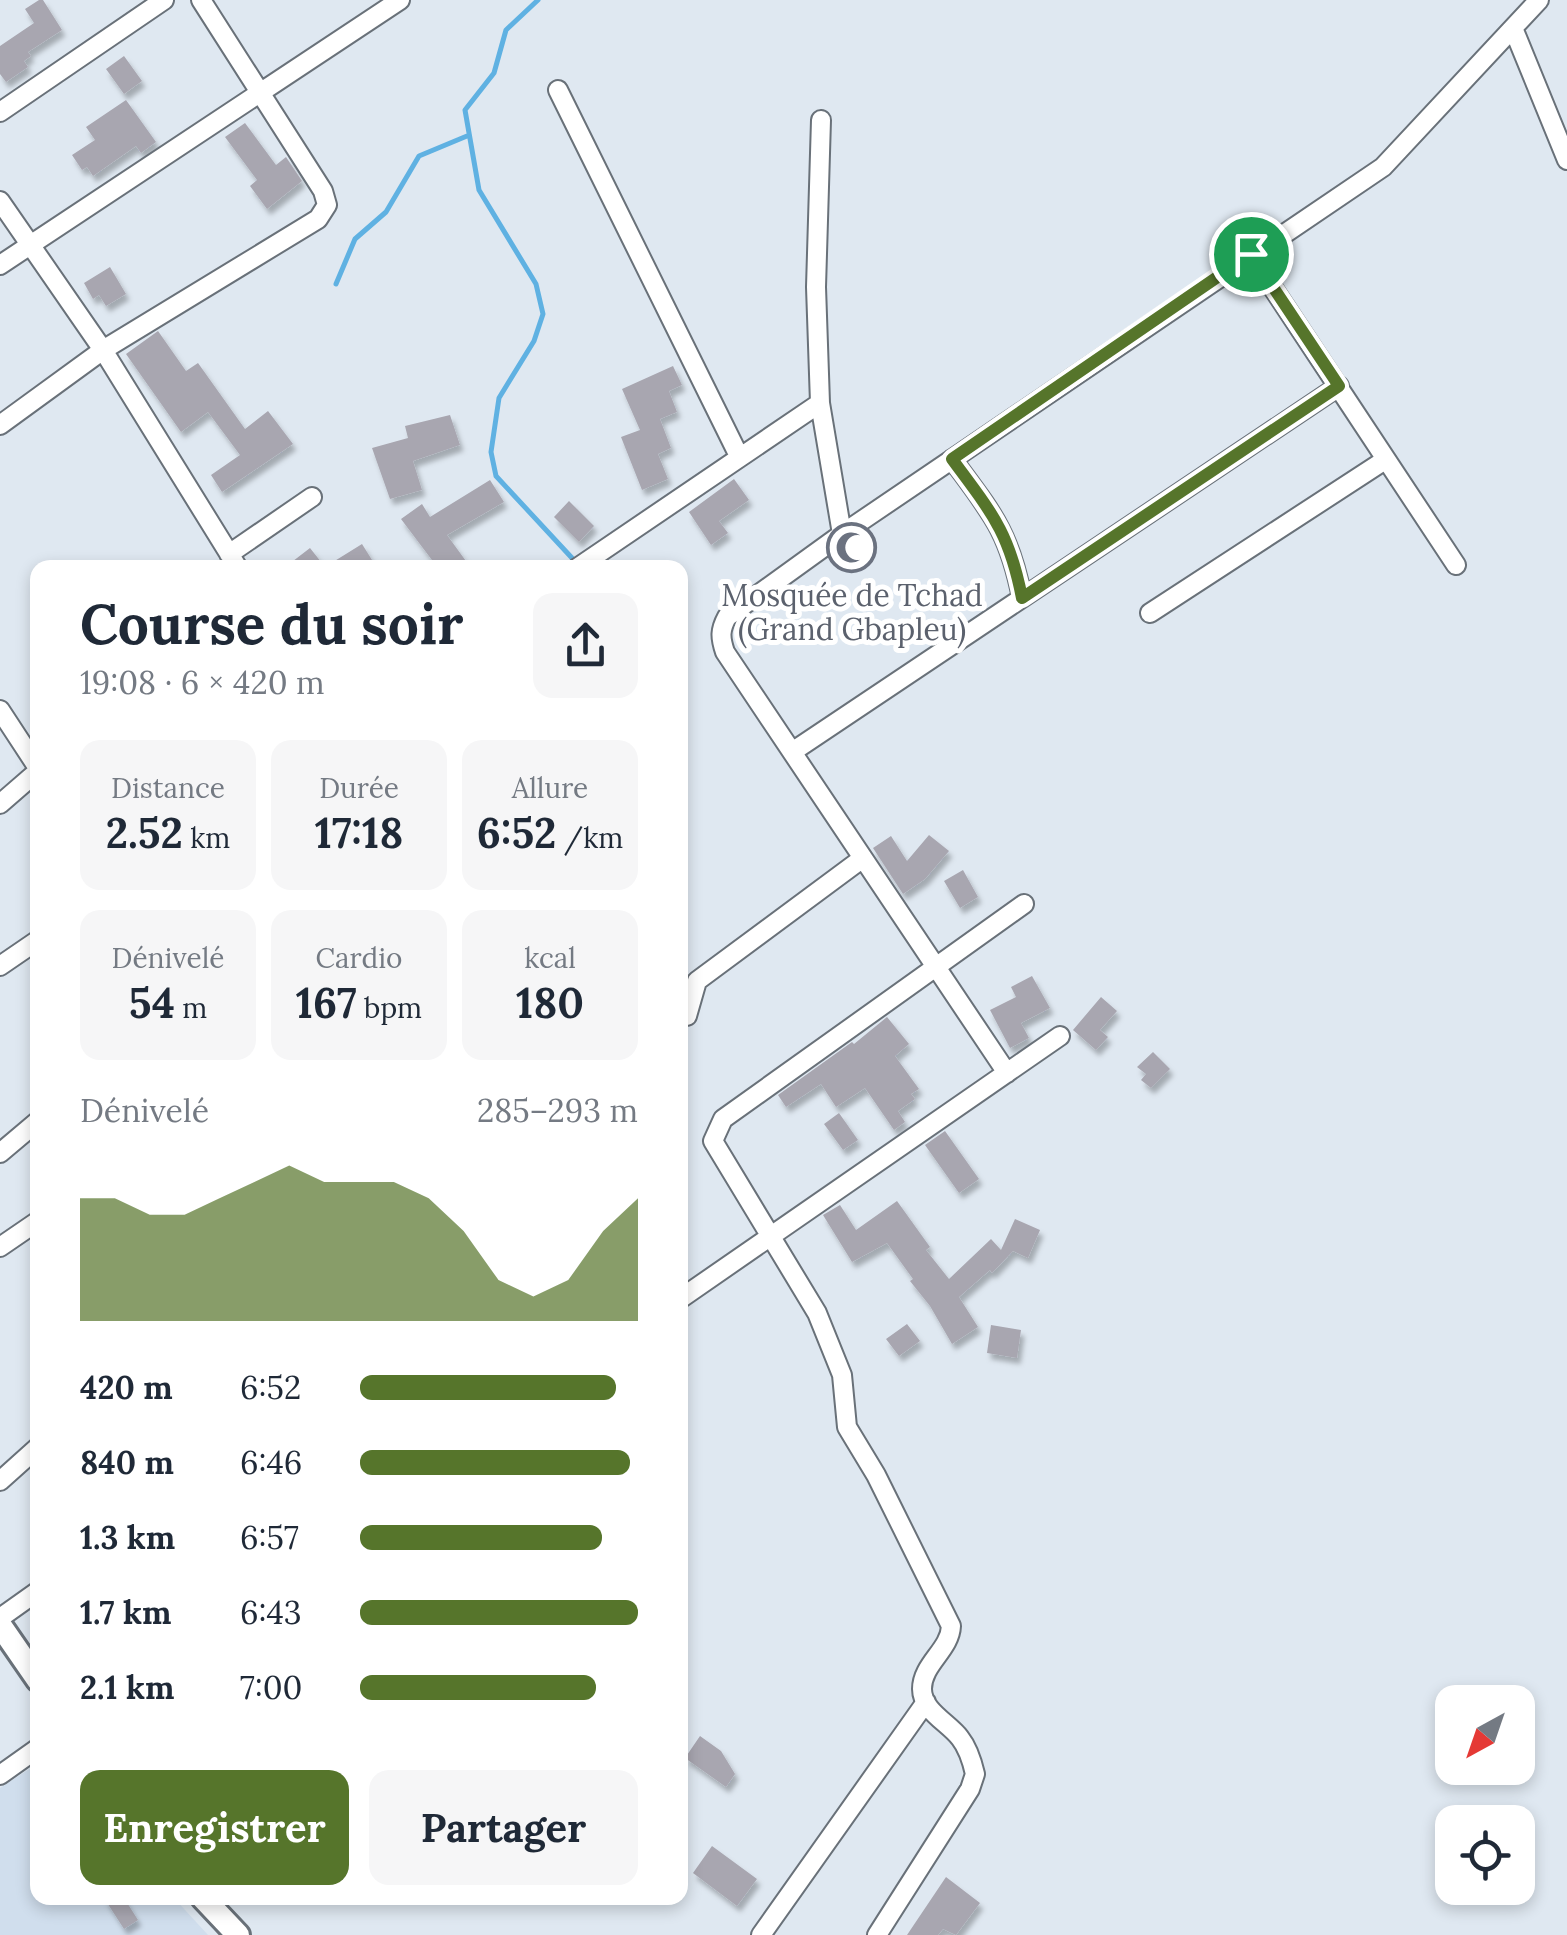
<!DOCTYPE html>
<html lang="fr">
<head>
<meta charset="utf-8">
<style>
	:root { --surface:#fff; --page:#f6f6f7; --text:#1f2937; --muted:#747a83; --accent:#56752b }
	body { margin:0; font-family:Lora,serif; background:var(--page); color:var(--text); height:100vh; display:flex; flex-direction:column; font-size:38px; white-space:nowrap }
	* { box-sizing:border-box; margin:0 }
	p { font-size:32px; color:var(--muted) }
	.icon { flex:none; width:55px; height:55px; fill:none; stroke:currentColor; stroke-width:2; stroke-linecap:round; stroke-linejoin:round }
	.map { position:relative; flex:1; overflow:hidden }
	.sheet { position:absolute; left:30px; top:560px; width:658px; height:1345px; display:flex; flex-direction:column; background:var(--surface); border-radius:20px; box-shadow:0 5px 15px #0003 }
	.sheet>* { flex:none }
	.needle { width:65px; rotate:220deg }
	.tools { position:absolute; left:1435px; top:1685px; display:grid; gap:20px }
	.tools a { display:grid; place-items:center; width:100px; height:100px; border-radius:20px; background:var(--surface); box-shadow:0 5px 15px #0003; font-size:50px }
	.pin { position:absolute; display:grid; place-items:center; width:85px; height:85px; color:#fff; margin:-42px; border:5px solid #fff; border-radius:50%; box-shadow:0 2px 10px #0007 }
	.round { display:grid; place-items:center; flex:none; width:105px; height:105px; border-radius:20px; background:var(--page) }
	.summary { display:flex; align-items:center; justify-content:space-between; height:170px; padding:0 50px }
	h1 { font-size:55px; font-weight:800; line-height:75px }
	.figures { display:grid; grid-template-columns:repeat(3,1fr); gap:15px; height:170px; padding:10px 50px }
	.figures div { display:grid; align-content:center; border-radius:20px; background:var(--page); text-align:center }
	.figures b { font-size:42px; font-weight:800 }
	.figures small { font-size:28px; font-weight:400 }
	.figures p { font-size:28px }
	.chart { height:280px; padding:20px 50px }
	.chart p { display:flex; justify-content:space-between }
	.chart svg { width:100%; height:180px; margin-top:10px; fill:var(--accent); opacity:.7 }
	.button { display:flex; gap:20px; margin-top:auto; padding:20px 50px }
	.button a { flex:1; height:115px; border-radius:20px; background:var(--accent); color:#fff; font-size:40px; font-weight:800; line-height:115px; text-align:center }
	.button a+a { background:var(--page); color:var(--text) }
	ul { padding:0 50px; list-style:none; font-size:32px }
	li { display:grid; grid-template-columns:160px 120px 1fr; align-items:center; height:75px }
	li i { height:25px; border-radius:12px; background:var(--accent) }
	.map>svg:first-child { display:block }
	.built { fill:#d0deed }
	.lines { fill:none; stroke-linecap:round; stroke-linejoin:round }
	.stream { stroke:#5fb1e2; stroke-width:5 }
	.building { fill:#a8a6b0; filter:url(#shadow) }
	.minor-casing { stroke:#697179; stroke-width:22 }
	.major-casing { stroke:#697179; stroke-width:28 }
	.minor { stroke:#fff; stroke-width:18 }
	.major { stroke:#fff; stroke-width:22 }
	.route-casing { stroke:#fff; stroke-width:20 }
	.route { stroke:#56752b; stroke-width:12 }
	.labels { text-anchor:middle; stroke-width:10; stroke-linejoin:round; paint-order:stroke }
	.worship-label { font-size:30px; fill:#5b616d; stroke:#fff }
</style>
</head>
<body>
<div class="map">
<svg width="1567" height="1935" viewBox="0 0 1567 1935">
	<defs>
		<filter id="shadow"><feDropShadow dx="3.5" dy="6" stdDeviation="2.5" flood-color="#0004"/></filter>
	</defs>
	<rect width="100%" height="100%" fill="#dfe8f1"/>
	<path class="built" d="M37,1764l1,134h136l34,37h-208v-147z"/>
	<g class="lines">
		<path class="stream" d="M538,0l-32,30 -12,43 -29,37 14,80 57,94 7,30 -9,27 -35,57 -8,54 5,24 76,82
			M336,284l19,-45 31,-27 33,-56 48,-20"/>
	</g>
	<path class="building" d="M39,0h4l19,30 -34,22 3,4 -7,5 4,6 -22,15 -6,-8v-28l34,-23 -9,-14z
		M124,56l18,25 -18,13 -18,-25z
		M126,100l30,42 -15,11 -5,-7 -43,30 -6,-9 -5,3 -10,-15 23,-15 -9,-13z
		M245,123l31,42 10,-8 16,24 -35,28 -17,-23 7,-6 -32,-43z
		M110,267l16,27 -20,12 -7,-11 -6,4 -9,-16z
		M158,331l28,40 12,-8 47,66 23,-18 25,33 -71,48 -11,-17 29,-20 -32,-43 -27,20 -55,-78z
		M673,366l9,19 -13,6 8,21 -17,7 11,29 -13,6 10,25 -26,11 -21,-53 19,-7 -18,-41z
		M450,415l10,30 -47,16 9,29 -32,9 -18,-51 36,-10 -3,-12z
		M734,479l15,21 -30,21 9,12 -17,12 -22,-33z
		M490,480l14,22 -57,33 24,33h-33l-37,-49 21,-15 8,13z
		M569,501l25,25 -15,16 -25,-25z
		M362,544l15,24h-93l26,-20 15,19z
		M929,835l20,16 -24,28 -22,15 -30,-46 18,-12 16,25z
		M963,870l15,27 -18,11 -16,-27z
		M1032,976l18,32 -29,15 8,15 -19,10 -20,-38 26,-13 -5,-10z
		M1101,997l16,14 -17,19 8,7 -12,13 -23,-20z
		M887,1017l22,27 -14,12 24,33 -8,5 4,5 -17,12 7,11 -11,8 -29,-42 -29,19 -15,-23 -35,23 -8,-12 74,-53 2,2z
		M1153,1052l17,17 -19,19 -10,-8 5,-6 -9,-7z
		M839,1113l19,27 -15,10 -19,-26z
		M945,1131l34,48 -20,14 -34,-48z
		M897,1201l33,46 -4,3 23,29 42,-40 10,11 14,-31 25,11 -12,28 -15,-7 -21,22 -2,-3 -31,27 19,30 -26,17 -22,-38 -20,-25 3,-2 -26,-36 -35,19 -29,-47 17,-10 16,25z
		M907,1324l13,17 -21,15 -13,-17z
		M991,1325l30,5 -4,28 -30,-5z
		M700,1736l21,15 14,23 -9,13 -41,-29z
		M712,1846l45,33 -20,27 -44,-33z
		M946,1877l34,26 -24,32 -13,-6 -5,6h-31z
		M104,1898h20l14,22 -14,9z"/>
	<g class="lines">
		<defs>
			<path id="minor" d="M1513,28l54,132
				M558,90l181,366
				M0,112l164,-112
				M821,120l-5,167 4,116 22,131 541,-367 156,-167
				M0,201l103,149 135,218
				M1251,255l205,310
				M0,265l400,-265
				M0,425l103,-75 215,-131 9,-14 -4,-14 -122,-191
				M952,459c39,53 57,72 70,139
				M842,534l-115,83c-7,13 -7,20 -2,35l282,421
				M229,554l83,-57
				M577,568l243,-165
				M1150,613l235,-153
				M0,710l38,58
				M792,752l547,-366
				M0,804l38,-33
				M0,966l38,-26
				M687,1016l10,-35 166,-123
				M0,1153l38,-32
				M0,1247l38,-26
				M680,1299l380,-263
				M0,1481l38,-34
				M0,1618l38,-27
				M0,1775l38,-27
				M761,1935l165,-233
				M877,1935l93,-146 5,-15c-3,-13 -7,-26 -15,-36 -11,-15 -38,-27 -38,-49 0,-25 28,-39 29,-63l-75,-151 -29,-48 -5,-52 -25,-62 -104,-172 10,-22 301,-215"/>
			<path id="major" d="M0,1625l38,55
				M203,1898l35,37"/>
		</defs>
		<use href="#minor" class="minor-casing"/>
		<use href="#major" class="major-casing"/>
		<use href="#minor" class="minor"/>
		<use href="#major" class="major"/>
	</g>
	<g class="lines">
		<defs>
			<path id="route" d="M1251,254l88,132 -317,212c-13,-67 -31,-86 -70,-139z"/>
		</defs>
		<use href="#route" class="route-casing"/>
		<use href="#route" class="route"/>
	</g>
	<defs>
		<symbol id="mosque-ring" viewBox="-11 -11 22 22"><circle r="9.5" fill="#fff" stroke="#6b7280" stroke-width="1.5"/><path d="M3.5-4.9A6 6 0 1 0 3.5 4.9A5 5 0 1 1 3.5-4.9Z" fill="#6b7280"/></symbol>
	</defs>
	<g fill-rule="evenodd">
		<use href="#mosque-ring" x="824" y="520" width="55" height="55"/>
	</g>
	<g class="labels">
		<g class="worship-label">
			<text x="852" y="606">Mosquée de Tchad<tspan x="852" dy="34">(Grand Gbapleu)</tspan></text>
		</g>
	</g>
</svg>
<div class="tools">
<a><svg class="needle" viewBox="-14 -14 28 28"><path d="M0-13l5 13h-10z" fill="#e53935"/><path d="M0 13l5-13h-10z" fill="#747a83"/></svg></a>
<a><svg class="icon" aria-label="locate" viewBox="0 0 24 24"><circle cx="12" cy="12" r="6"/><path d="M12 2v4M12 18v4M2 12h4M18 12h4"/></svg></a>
</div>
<div class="pin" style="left:1251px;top:254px;background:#1e9e55"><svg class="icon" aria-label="arrive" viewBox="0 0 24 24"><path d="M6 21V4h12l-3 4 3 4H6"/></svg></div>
<section class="sheet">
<div class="summary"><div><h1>Course du soir</h1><p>19:08 · 6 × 420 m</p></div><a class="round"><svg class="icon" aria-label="share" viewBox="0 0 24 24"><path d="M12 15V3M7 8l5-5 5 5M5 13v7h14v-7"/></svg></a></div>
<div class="figures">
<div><p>Distance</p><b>2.52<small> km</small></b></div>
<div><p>Durée</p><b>17:18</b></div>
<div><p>Allure</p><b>6:52<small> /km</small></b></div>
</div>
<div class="figures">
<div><p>Dénivelé</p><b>54<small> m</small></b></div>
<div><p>Cardio</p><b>167<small> bpm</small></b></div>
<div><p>kcal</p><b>180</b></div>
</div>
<div class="chart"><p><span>Dénivelé</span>285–293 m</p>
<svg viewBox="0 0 160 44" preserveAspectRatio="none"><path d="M0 44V14L10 14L20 18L30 18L40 14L50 10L60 6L70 10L80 10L90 10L100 14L110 22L120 34L130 38L140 34L150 22L160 14V44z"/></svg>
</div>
<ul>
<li><b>420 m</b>6:52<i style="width:92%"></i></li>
<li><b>840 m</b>6:46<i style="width:97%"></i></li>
<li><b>1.3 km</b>6:57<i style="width:87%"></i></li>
<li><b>1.7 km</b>6:43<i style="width:100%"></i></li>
<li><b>2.1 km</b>7:00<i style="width:85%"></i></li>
</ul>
<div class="button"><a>Enregistrer</a><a>Partager</a></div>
</section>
</div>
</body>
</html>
